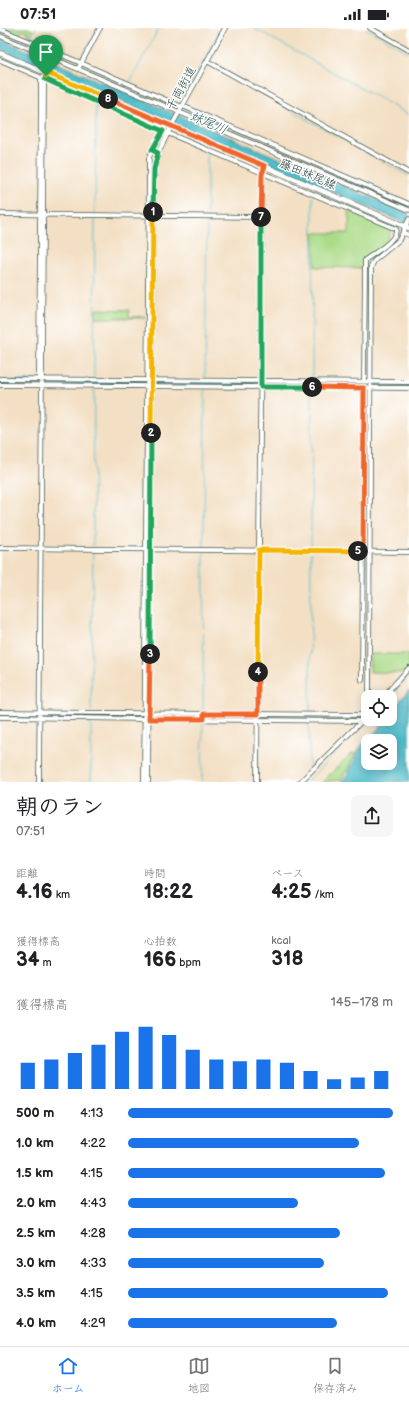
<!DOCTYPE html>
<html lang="ja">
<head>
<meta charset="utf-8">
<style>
	:root { --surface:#fff; --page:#f6f6f6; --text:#202124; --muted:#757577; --line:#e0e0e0; --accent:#1a73e8 }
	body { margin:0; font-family:"Balsamiq Sans","Klee One",sans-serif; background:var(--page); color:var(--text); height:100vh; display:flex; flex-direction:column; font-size:15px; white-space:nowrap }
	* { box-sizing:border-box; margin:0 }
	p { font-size:13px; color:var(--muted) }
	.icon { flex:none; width:22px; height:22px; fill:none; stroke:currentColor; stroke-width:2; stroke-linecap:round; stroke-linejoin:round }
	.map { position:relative; height:754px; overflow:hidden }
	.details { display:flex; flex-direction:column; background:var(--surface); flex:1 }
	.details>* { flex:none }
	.buttons { position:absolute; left:361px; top:662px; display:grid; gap:8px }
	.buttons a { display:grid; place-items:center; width:36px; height:36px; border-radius:8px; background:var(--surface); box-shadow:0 2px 10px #0003; font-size:20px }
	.pin { position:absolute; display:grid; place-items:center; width:34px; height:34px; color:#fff; margin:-41px -17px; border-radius:50% 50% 50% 0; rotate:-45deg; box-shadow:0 0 4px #0007 }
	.pin .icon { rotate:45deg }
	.km { position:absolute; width:20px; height:20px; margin:-10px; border-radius:50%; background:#222; color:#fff; font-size:11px; line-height:20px; text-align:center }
	.round { display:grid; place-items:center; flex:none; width:42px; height:42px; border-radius:8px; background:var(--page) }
	.overview { display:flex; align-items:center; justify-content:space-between; height:68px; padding:0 16px }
	h1 { font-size:22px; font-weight:600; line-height:30px }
	.stats { display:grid; grid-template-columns:repeat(3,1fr); gap:6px; height:68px; padding:4px 16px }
	.stats div { display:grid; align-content:center }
	.stats b { font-size:20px; font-weight:600 }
	.stats small { font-size:11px; font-weight:400 }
	.stats p { font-size:11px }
	.chart { height:112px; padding:8px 16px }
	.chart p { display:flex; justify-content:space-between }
	.chart svg { width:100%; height:72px; margin-top:4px; stroke:var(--accent); stroke-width:6 }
	ul { padding:0 16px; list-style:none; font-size:13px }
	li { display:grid; grid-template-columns:64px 48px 1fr; align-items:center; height:30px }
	li i { height:10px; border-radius:5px; background:var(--accent) }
	.status { display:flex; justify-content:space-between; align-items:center; height:28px; padding:0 20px; background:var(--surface); direction:ltr }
	.status svg { height:11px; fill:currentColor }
	.tab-bar { display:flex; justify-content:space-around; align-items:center; height:56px; border-top:1px solid var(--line); background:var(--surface); font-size:11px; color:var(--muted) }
	.tab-bar a { display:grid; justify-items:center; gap:2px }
	.tab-bar .active { color:var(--accent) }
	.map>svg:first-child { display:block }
	.green { fill:#acdb88; stroke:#668c5e }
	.water { fill:#4fbcc9; stroke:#377c7e; fill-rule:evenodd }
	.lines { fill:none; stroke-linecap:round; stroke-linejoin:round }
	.stream { stroke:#4fbcc9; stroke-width:1 }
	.river { stroke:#4fbcc9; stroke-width:5.5 }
	.minor-casing { stroke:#3f5549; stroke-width:5.5 }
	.major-casing { stroke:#3f5549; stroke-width:6 }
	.minor { stroke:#fff; stroke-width:4 }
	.major { stroke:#fff; stroke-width:5 }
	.split-1-casing { stroke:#fff; stroke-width:8 }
	.split-2-casing { stroke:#fff; stroke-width:8 }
	.split-3-casing { stroke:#fff; stroke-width:8 }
	.split-4-casing { stroke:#fff; stroke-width:8 }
	.split-5-casing { stroke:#fff; stroke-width:8 }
	.split-6-casing { stroke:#fff; stroke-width:8 }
	.split-7-casing { stroke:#fff; stroke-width:8 }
	.split-8-casing { stroke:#fff; stroke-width:8 }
	.split-9-casing { stroke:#fff; stroke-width:8 }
	.split-1 { stroke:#22a559; stroke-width:5 }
	.split-2 { stroke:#f5b400; stroke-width:5 }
	.split-3 { stroke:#22a559; stroke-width:5 }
	.split-4 { stroke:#f0652b; stroke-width:5 }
	.split-5 { stroke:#f5b400; stroke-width:5 }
	.split-6 { stroke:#f0652b; stroke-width:5 }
	.split-7 { stroke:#22a559; stroke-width:5 }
	.split-8 { stroke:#f0652b; stroke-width:5 }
	.split-9 { stroke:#f5b400; stroke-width:5 }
	.labels { text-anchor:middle; stroke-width:3; stroke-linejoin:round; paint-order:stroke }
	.street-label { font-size:12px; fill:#1f3d34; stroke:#fff }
	.water-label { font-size:13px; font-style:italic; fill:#2d6361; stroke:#fff }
</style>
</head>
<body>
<div class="status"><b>07:51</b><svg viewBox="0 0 49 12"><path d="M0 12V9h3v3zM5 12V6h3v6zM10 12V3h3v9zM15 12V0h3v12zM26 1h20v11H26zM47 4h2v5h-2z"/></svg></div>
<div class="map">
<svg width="409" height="754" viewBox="0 0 409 754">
	<rect width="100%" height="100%" fill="#fff"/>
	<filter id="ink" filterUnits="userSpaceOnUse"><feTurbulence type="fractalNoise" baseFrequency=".025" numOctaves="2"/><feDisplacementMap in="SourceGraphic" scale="8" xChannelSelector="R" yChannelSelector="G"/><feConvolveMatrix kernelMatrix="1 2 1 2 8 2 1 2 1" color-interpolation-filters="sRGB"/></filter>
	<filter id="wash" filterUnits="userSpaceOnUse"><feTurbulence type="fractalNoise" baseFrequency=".012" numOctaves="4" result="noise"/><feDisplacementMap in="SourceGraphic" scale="16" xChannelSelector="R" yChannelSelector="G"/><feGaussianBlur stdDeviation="0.9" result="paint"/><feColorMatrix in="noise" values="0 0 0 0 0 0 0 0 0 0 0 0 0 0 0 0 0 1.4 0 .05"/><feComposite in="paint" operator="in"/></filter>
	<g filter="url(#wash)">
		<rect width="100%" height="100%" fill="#f3dfc3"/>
		<path class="green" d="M4,0h25l4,3 -3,5 -2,-1v-3l-6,-1 -4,5 -15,-7z
			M349,183l43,17 -4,10 2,2 -25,19 -1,9 -49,-1 -1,-34h35z
			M96,281l33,1v7l17,-1v2h-50z
			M370,626h39v12l-5,7 -34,-1z
			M356,725l-15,27 -19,2 29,-28z"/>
		<path class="water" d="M0,11l409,175v11l-409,-176z
			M409,662v92h-68c10,-9 12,-23 19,-34 8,-11 18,-16 25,-29h5v-6zM368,713h22v22h-22z"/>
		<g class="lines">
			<path class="stream" d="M254,0l155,87
				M365,0l44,24
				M0,3l79,34
				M29,12l7,-12
				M0,30l44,18
				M80,33l18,-33
				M82,38l39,17
				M47,49l121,54
				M130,54l29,-54
				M180,76l41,-76
				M280,76l129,72
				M183,81l226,97
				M182,109l80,33
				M265,143l137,58
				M95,185l1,-109
				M207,186v-63
				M405,203l4,2
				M395,210l4,-9
				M94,349l1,-159
				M205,350l2,-159
				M312,351l1,-182
				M367,351l1,-118 7,-5
				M93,518l1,-158
				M204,520l1,-160
				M311,521l1,-161
				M366,521l1,-161
				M390,669l19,-22
				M91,683l2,-161
				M203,684l1,-160
				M310,685l1,-161
				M365,685l1,-161
				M95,688l48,1
				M153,688l103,1
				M259,690h103
				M309,742v-48
				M91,754v-62
				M202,754l1,-62
				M306,754l64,-63"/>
			<path class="river" d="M0,355h143
				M156,355l253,3"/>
		</g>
	</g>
	<g filter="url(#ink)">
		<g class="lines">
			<defs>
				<path id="minor" d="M370,0l39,22
					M0,1l81,34
					M0,8l78,33 22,-41
					M0,32l142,61 24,12
					M207,33l202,112
					M81,35l99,43
					M78,41l331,141
					M46,45l7,-17
					M185,79l224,97
					M170,106l226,95c1,12 -22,24 -31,31l-1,121
					M152,122l11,-18
					M0,186l261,3
					M403,205l6,2
					M0,351l409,3
					M39,351l2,-301
					M0,357l409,3
					M0,520l409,4
					M362,652l2,-292
					M369,669l2,-430 3,-6 25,-21 10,-21
					M383,669l26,-29
					M0,684l368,3
					M0,689l145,2
					M149,691l214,2
					M374,691l1,1
					M39,754l5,-698 3,-11
					M144,754l5,-624 3,-8 6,3
					M148,754l6,-613 3,-14 14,-28 54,-99
					M257,754l5,-580v-29l3,-7
					M300,754l68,-67"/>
				<path id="major" d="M0,25l409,175"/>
			</defs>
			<use href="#minor" class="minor-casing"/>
			<use href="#major" class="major-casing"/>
			<use href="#minor" class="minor"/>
			<use href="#major" class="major"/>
		</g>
	</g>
	<g class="lines" filter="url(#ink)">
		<defs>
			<path id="split-1" d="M46,48l-1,3 13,6 105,46 -11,19 6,3 -4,16 -1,43"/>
			<path id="split-2" d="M151,405l2,-221"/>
			<path id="split-3" d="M150,626l1,-221"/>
			<path id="split-4" d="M150,626l-1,65h55v-5h54v-42"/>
			<path id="split-5" d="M258,644l1,-122 99,1"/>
			<path id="split-6" d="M312,359l52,1 -1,163h-5"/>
			<path id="split-7" d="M261,189v170h51"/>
			<path id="split-8" d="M108,71l157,67 -3,8 -1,43"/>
			<path id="split-9" d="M46,48l1,-3 61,26"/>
		</defs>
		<use href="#split-1" class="split-1-casing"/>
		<use href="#split-2" class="split-2-casing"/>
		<use href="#split-3" class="split-3-casing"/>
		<use href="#split-4" class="split-4-casing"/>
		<use href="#split-5" class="split-5-casing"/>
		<use href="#split-6" class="split-6-casing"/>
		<use href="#split-7" class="split-7-casing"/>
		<use href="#split-8" class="split-8-casing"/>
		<use href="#split-9" class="split-9-casing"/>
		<use href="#split-1" class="split-1"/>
		<use href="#split-2" class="split-2"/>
		<use href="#split-3" class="split-3"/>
		<use href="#split-4" class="split-4"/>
		<use href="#split-5" class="split-5"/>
		<use href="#split-6" class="split-6"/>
		<use href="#split-7" class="split-7"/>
		<use href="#split-8" class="split-8"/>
		<use href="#split-9" class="split-9"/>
	</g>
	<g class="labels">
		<g class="street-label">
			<text transform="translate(181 60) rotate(-61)" y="4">千両街道</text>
			<text transform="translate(308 146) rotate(23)" y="4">藤田妹尾線</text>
		</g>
		<g class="water-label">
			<text transform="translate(209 94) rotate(23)" y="5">妹尾川</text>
		</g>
	</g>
</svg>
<div class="buttons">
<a><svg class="icon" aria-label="locate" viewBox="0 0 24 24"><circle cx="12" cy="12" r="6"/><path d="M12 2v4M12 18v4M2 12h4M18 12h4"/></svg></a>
<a><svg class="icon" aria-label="layers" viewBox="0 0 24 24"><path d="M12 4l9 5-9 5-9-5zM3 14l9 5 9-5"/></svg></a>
</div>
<div class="pin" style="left:46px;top:48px;background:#1e9e55"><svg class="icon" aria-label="arrive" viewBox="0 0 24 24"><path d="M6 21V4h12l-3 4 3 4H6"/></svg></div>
<b class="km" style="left:153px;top:184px">1</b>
<b class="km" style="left:151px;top:405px">2</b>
<b class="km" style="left:150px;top:626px">3</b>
<b class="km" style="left:258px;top:644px">4</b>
<b class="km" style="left:358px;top:523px">5</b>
<b class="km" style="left:312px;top:359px">6</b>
<b class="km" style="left:261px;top:189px">7</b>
<b class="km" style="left:108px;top:71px">8</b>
</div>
<section class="details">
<div class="overview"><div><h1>朝のラン</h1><p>07:51</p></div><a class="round"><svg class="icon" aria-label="share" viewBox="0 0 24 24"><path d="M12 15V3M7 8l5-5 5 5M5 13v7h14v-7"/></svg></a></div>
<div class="stats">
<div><p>距離</p><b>4.16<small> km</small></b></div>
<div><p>時間</p><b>18:22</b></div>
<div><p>ペース</p><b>4:25<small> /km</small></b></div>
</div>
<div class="stats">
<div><p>獲得標高</p><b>34<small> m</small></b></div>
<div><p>心拍数</p><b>166<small> bpm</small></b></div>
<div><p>kcal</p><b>318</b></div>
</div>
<div class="chart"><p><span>獲得標高</span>145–178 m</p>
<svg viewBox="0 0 160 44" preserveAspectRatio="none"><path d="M5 44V28M15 44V26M25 44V22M35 44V17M45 44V9M55 44V6M65 44V11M75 44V20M85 44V26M95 44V27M105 44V26M115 44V28M125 44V33M135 44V38M145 44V37M155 44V33"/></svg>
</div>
<ul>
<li><b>500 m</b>4:13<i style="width:100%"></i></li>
<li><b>1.0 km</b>4:22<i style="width:87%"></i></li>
<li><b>1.5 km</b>4:15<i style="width:97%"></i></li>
<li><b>2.0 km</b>4:43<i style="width:64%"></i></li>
<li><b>2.5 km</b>4:28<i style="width:80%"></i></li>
<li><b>3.0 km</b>4:33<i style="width:74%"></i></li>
<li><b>3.5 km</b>4:15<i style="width:98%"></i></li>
<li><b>4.0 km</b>4:29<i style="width:79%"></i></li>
</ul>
</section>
<nav class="tab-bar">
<a class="active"><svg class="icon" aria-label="home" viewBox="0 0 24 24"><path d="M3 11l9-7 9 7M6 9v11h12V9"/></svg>ホーム</a>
<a><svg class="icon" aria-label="map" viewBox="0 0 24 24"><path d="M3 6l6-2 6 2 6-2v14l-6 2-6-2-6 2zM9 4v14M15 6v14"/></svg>地図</a>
<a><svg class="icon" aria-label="saved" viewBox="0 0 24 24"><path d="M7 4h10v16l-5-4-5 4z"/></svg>保存済み</a>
</nav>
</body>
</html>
